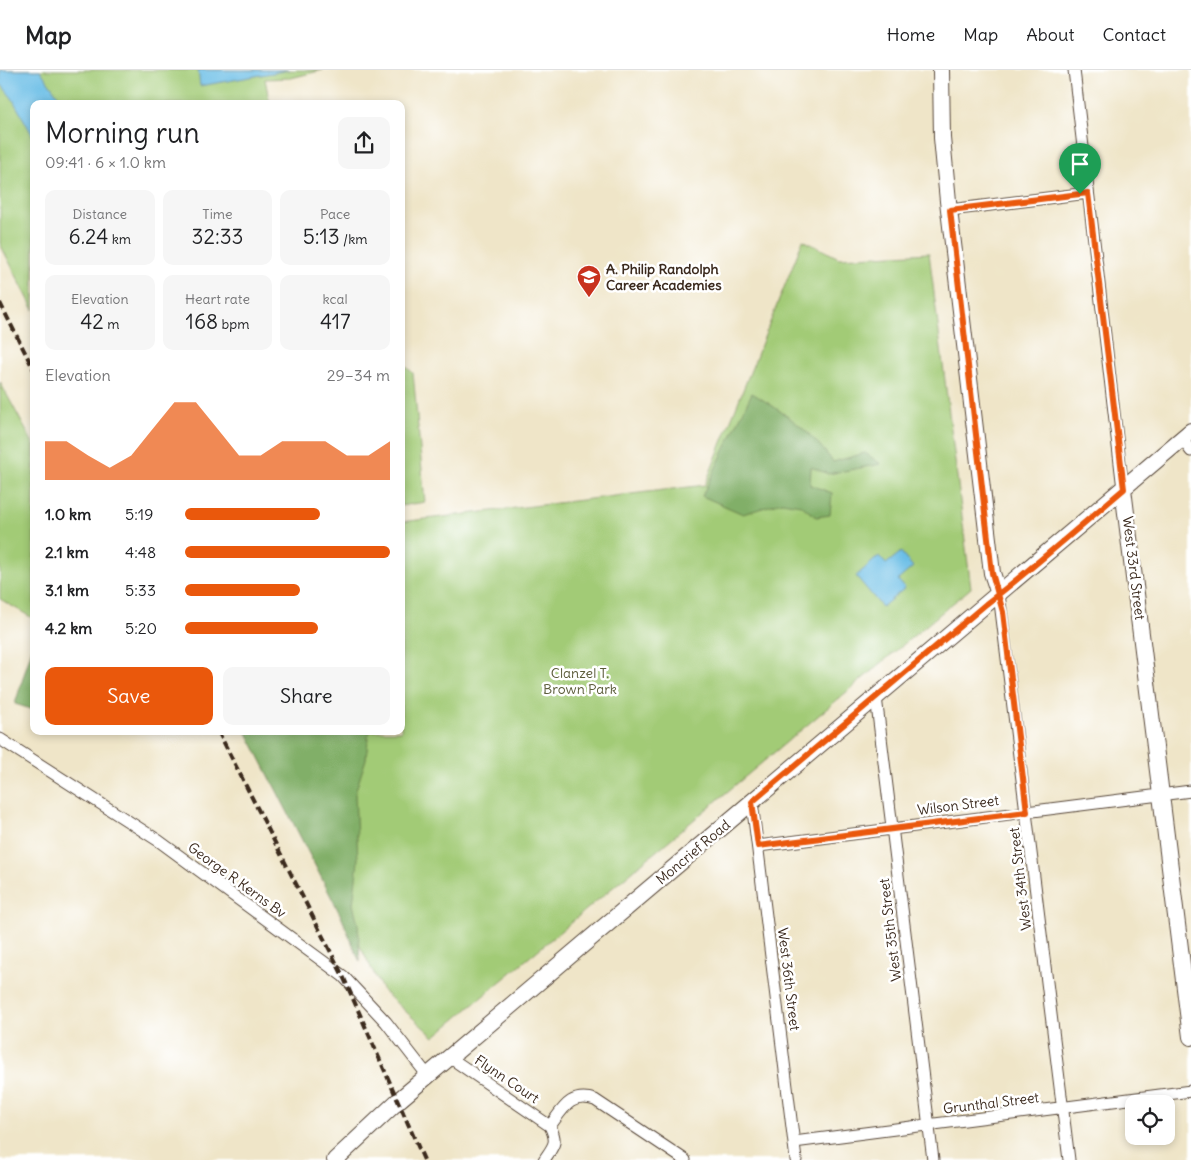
<!DOCTYPE html>
<html lang="en">
<head>
<meta charset="utf-8">
<style>
	:root { --surface:#fff; --page:#f6f6f6; --text:#202124; --muted:#757577; --line:#e0e0e0; --accent:#ea580c }
	body { margin:0; font-family:Delius,sans-serif; background:var(--page); color:var(--text); height:100vh; display:flex; flex-direction:column; font-size:19px; white-space:nowrap }
	* { box-sizing:border-box; margin:0 }
	p { font-size:16px; color:var(--muted) }
	.icon { flex:none; width:28px; height:28px; fill:none; stroke:currentColor; stroke-width:2; stroke-linecap:round; stroke-linejoin:round }
	.map { position:relative; flex:1; overflow:hidden }
	.panel { position:absolute; left:30px; top:30px; width:375px; height:635px; display:flex; flex-direction:column; background:var(--surface); border-radius:10px; box-shadow:0 2px 8px #0003 }
	.panel>* { flex:none }
	.tools { position:absolute; left:1125px; top:1025px; display:grid; gap:10px }
	.tools a { display:grid; place-items:center; width:50px; height:50px; border-radius:10px; background:var(--surface); box-shadow:0 2px 8px #0003; font-size:25px }
	.pin { position:absolute; display:grid; place-items:center; width:42px; height:42px; color:#fff; margin:-51px -21px; border-radius:50% 50% 50% 0; rotate:-45deg; box-shadow:0 0 5px #0007 }
	.pin .icon { rotate:45deg }
	.round { display:grid; place-items:center; flex:none; width:52px; height:52px; border-radius:10px; background:var(--page) }
	.head { display:flex; align-items:center; justify-content:space-between; height:85px; padding:0 15px }
	h1 { font-size:28px; font-weight:600; line-height:38px }
	.stats { display:grid; grid-template-columns:repeat(3,1fr); gap:8px; height:85px; padding:5px 15px }
	.stats div { display:grid; align-content:center; border-radius:10px; background:var(--page); text-align:center }
	.stats b { font-size:21px; font-weight:600 }
	.stats small { font-size:14px; font-weight:400 }
	.stats p { font-size:14px }
	.chart { height:140px; padding:10px 15px }
	.chart p { display:flex; justify-content:space-between }
	.chart svg { width:100%; height:90px; margin-top:5px; fill:var(--accent); opacity:.7 }
	.action { display:flex; gap:10px; margin-top:auto; padding:10px 15px }
	.action a { flex:1; height:58px; border-radius:10px; background:var(--accent); color:#fff; font-size:20px; font-weight:600; line-height:58px; text-align:center }
	.action a+a { background:var(--page); color:var(--text) }
	ul { padding:0 15px; list-style:none; font-size:16px }
	li { display:grid; grid-template-columns:80px 60px 1fr; align-items:center; height:38px }
	li i { height:12px; border-radius:6px; background:var(--accent) }
	header { display:flex; align-items:center; gap:30px; box-sizing:border-box; height:70px; padding:0 25px; background:var(--surface); border-bottom:1px solid var(--line) }
	header strong { font-size:24px }
	nav { display:flex; gap:28px; margin-inline-start:auto; font-size:18px }
	.map>svg:first-child { display:block }
	.green { fill:#a2cb76; stroke:#6e7a4a }
	.forest { fill:#81af67; stroke:#5e6c42 }
	.water { fill:#6abee6; stroke:#527482 }
	.lines { fill:none; stroke-linecap:round; stroke-linejoin:round }
	.street-casing { stroke:#564638; stroke-width:13 }
	.secondary-casing { stroke:#564638; stroke-width:18 }
	.street { stroke:#fff; stroke-width:11 }
	.secondary { stroke:#fff; stroke-width:16 }
	.rail { stroke:#3b2a1e; stroke-width:4; stroke-dasharray:8 4; stroke-linecap:butt }
	.route-casing { stroke:#fff; stroke-width:10 }
	.route { stroke:#ea580c; stroke-width:6 }
	.labels { text-anchor:middle; stroke-width:5; stroke-linejoin:round; paint-order:stroke }
	.poi-label { font-size:14px; font-weight:bold; fill:#3b2a1e; stroke:#fff; text-anchor:start }
	.street-label { font-size:14px; fill:#3b2a1e; stroke:#fff }
	.park-label { font-size:14px; fill:#5a5a38; stroke:#fff }
</style>
</head>
<body>
<header>
<strong>Map</strong>
<nav><a>Home</a><a>Map</a><a>About</a><a>Contact</a></nav>
</header>
<div class="map">
<svg width="1191" height="1090" viewBox="0 0 1191 1090">
	<rect width="100%" height="100%" fill="#fff"/>
	<filter id="ink" filterUnits="userSpaceOnUse"><feTurbulence type="fractalNoise" baseFrequency=".02" numOctaves="2"/><feDisplacementMap in="SourceGraphic" scale="10" xChannelSelector="R" yChannelSelector="G"/><feConvolveMatrix kernelMatrix="1 2 1 2 8 2 1 2 1" color-interpolation-filters="sRGB"/></filter>
	<filter id="wash" filterUnits="userSpaceOnUse"><feTurbulence type="fractalNoise" baseFrequency=".0096" numOctaves="4" result="noise"/><feDisplacementMap in="SourceGraphic" scale="20" xChannelSelector="R" yChannelSelector="G"/><feGaussianBlur stdDeviation="1.12" result="paint"/><feColorMatrix in="noise" values="0 0 0 0 0 0 0 0 0 0 0 0 0 0 0 0 0 1.4 0 .05"/><feComposite in="paint" operator="in"/></filter>
	<g filter="url(#wash)">
		<rect width="100%" height="100%" fill="#efe5c8"/>
		<path class="green" d="M0,0h323l-32,8 -26,1 5,25h-236v206l-34,-66z
			M803,170l36,18 90,-5 42,335 -537,449 -51,-46 -133,-260h151v-209l304,-37z
			M401,292l12,11 12,129 -24,4z
			M0,312l34,63v174l-34,-20z"/>
		<path class="forest" d="M752,323c34,21 57,36 81,69l32,-9 16,11 -53,10 -17,-7 -1,18 22,8 -2,22 -14,2 -15,-12 -19,-3 -39,12 -41,-18z
			M34,572v68l-19,-6z
			M246,661h123l-3,28 -11,34 3,68 -5,43 5,20 2,38 -19,-46z"/>
		<path class="water" d="M0,0h40l24,34h-30v34l-22,-40 -12,-15z
			M198,0h91l-89,16z
			M901,482l12,15 -15,13 7,8 -23,19 -26,-31 23,-20 7,8z"/>
	</g>
	<g filter="url(#ink)">
		<g class="lines">
			<defs>
				<path id="street" d="M1074,0l49,419
					M950,140l138,-17
					M1182,369l9,12
					M999,524l70,566
					M876,627l57,463
					M0,669l159,102 184,135 43,46 42,54
					M752,732l44,358
					M758,776l433,-55
					M449,987l101,69c8,17 4,19 -6,34
					M550,1056c13,-17 20,-34 45,-26l90,60
					M794,1072l397,-51"/>
				<path id="secondary" d="M941,0l1,68 6,63 44,372 7,21
					M1123,419l68,548
					M335,1090l64,-60 792,-669"/>
			</defs>
			<use href="#street" class="street-casing"/>
			<use href="#secondary" class="secondary-casing"/>
			<use href="#street" class="street"/>
			<use href="#secondary" class="secondary"/>
			<path class="rail" d="M0,233l34,67
				M218,661l125,245 81,184"/>
		</g>
	</g>
	<g class="lines" filter="url(#ink)">
		<defs>
			<path id="route" d="M1080,124l8,-1 36,296c-46,39 -91,79 -138,115l-234,198 6,44 269,-34 -24,-200 -11,-39 -42,-363 130,-16"/>
		</defs>
		<use href="#route" class="route-casing"/>
		<use href="#route" class="route"/>
	</g>
	<defs>
		<symbol id="school-pin" viewBox="-11 -11 22 30"><path d="M0 17L-7.5 6A9.5 9.5 0 1 1 7.5 6Z" fill="#c8321e" stroke="#fff"/><path d="M0-5L7-2L0 1L-7-2ZM-4 1L0 2.5L4 1V4Q0 6-4 4Z" fill="#fff"/></symbol>
	</defs>
	<g fill-rule="evenodd">
		<use href="#school-pin" x="575" y="193" width="28" height="38"/>
	</g>
	<g class="labels">
		<g class="poi-label">
			<text x="606" y="204">A. Philip Randolph<tspan x="606" dy="16">Career Academies</tspan></text>
		</g>
		<g class="street-label">
			<text transform="translate(1134 498) rotate(83)" y="5">West 33rd Street</text>
			<text transform="translate(958 735) rotate(-7)" y="5">Wilson Street</text>
			<text transform="translate(693 782) rotate(-40)" y="5">Moncrief Road</text>
			<text transform="translate(1020 809) rotate(-97)" y="5">West 34th Street</text>
			<text transform="translate(237 810) rotate(36)" y="5">George R Kerns Bv</text>
			<text transform="translate(890 860) rotate(-97)" y="5">West 35th Street</text>
			<text transform="translate(789 909) rotate(83)" y="5">West 36th Street</text>
			<text transform="translate(507 1009) rotate(34)" y="5">Flynn Court</text>
			<text transform="translate(991 1033) rotate(-7)" y="5">Grunthal Street</text>
		</g>
		<g class="park-label">
			<text x="580" y="608">Clanzel T.<tspan x="580" dy="16">Brown Park</tspan></text>
		</g>
	</g>
</svg>
<div class="tools">
<a><svg class="icon" aria-label="locate" viewBox="0 0 24 24"><circle cx="12" cy="12" r="6"/><path d="M12 2v4M12 18v4M2 12h4M18 12h4"/></svg></a>
</div>
<div class="pin" style="left:1080px;top:124px;background:#1e9e55"><svg class="icon" aria-label="arrive" viewBox="0 0 24 24"><path d="M6 21V4h12l-3 4 3 4H6"/></svg></div>
<section class="panel">
<div class="head"><div><h1>Morning run</h1><p>09:41 · 6 × 1.0 km</p></div><a class="round"><svg class="icon" aria-label="share" viewBox="0 0 24 24"><path d="M12 15V3M7 8l5-5 5 5M5 13v7h14v-7"/></svg></a></div>
<div class="stats">
<div><p>Distance</p><b>6.24<small> km</small></b></div>
<div><p>Time</p><b>32:33</b></div>
<div><p>Pace</p><b>5:13<small> /km</small></b></div>
</div>
<div class="stats">
<div><p>Elevation</p><b>42<small> m</small></b></div>
<div><p>Heart rate</p><b>168<small> bpm</small></b></div>
<div><p>kcal</p><b>417</b></div>
</div>
<div class="chart"><p><span>Elevation</span>29–34 m</p>
<svg viewBox="0 0 160 44" preserveAspectRatio="none"><path d="M0 44V25L10 25L20 32L30 38L40 32L50 19L60 6L70 6L80 19L90 32L100 32L110 25L120 25L130 25L140 32L150 32L160 25V44z"/></svg>
</div>
<ul>
<li><b>1.0 km</b>5:19<i style="width:66%"></i></li>
<li><b>2.1 km</b>4:48<i style="width:100%"></i></li>
<li><b>3.1 km</b>5:33<i style="width:56%"></i></li>
<li><b>4.2 km</b>5:20<i style="width:65%"></i></li>
</ul>
<div class="action"><a>Save</a><a>Share</a></div>
</section>
</div>
</body>
</html>
